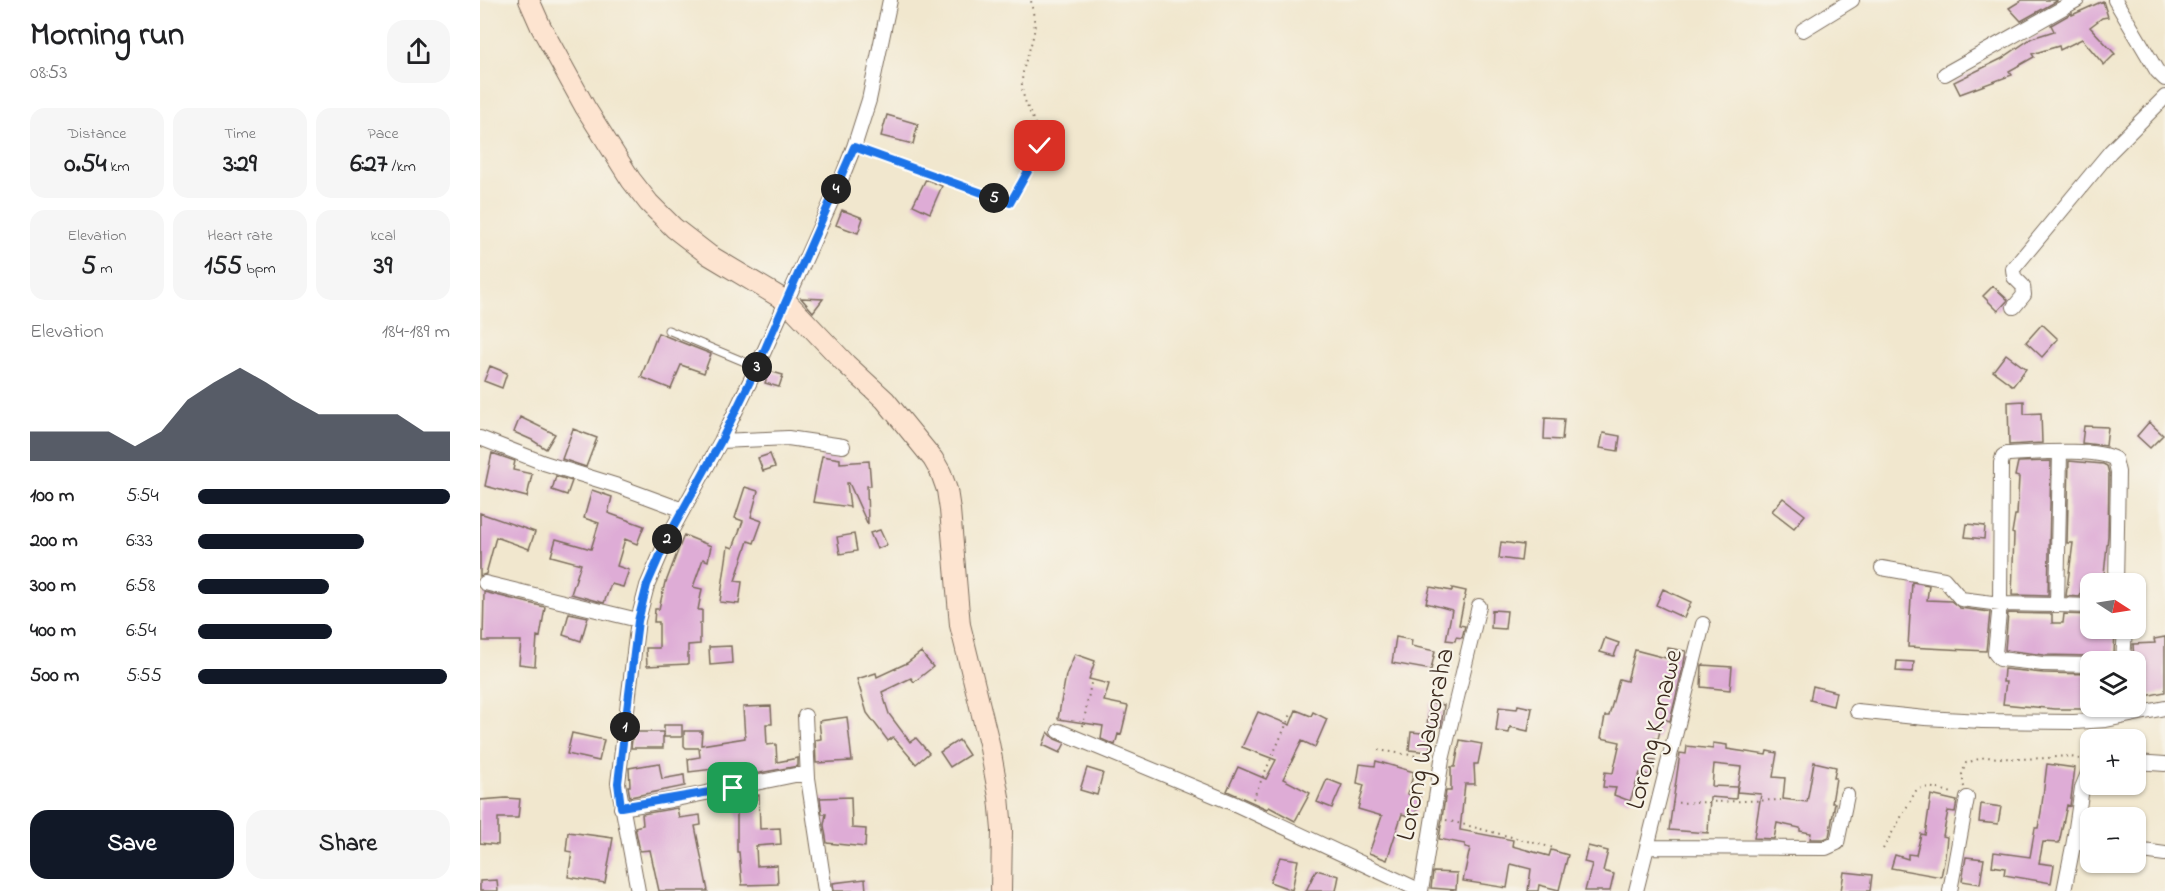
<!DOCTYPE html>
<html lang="en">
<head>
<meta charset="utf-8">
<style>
	:root { --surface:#fff; --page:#f6f6f6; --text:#202124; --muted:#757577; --accent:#111827 }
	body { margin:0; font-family:"Indie Flower",sans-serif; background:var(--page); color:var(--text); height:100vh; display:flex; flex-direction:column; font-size:22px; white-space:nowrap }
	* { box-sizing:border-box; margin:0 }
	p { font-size:20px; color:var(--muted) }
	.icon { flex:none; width:33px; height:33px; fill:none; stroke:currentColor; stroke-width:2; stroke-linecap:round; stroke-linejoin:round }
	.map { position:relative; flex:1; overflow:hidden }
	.panel { display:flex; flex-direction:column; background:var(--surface); width:480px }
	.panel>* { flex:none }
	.needle { width:39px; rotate:102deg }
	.controls { position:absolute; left:1600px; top:573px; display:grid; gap:12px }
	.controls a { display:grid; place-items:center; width:66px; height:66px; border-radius:12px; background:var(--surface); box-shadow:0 2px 4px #0004; font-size:30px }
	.pin { position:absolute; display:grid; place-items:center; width:51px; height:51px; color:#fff; margin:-26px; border-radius:12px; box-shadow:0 3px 9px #0006 }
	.km { position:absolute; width:30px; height:30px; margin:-15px; border-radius:50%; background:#222; color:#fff; font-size:16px; line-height:30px; text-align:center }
	.round { display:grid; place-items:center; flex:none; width:63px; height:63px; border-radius:18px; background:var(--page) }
	.overview { display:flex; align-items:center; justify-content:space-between; height:102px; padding:0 30px }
	h1 { font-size:33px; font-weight:800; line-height:45px }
	.stats { display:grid; grid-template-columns:repeat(3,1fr); gap:9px; height:102px; padding:6px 30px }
	.stats div { display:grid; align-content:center; border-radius:15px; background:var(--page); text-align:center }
	.stats b { font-size:26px; font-weight:800 }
	.stats small { font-size:16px; font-weight:400 }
	.stats p { font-size:16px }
	.chart { height:168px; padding:12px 30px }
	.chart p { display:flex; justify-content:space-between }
	.chart svg { width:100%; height:108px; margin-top:6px; fill:var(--accent); opacity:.7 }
	.action { display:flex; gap:12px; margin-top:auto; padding:12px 30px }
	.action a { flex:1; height:69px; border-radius:18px; background:var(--accent); color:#fff; font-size:24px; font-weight:800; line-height:69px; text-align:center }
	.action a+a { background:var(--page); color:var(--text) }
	ul { padding:0 30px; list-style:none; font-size:20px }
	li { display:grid; grid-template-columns:96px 72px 1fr; align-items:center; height:45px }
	li i { height:15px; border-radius:8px; background:var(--accent) }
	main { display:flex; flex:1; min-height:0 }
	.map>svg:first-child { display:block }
	.building { fill:#deacd6 }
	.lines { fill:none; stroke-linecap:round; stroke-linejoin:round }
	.service-casing { stroke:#7b6c5c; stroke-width:9 }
	.minor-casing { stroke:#7b6c5c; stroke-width:16 }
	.secondary-casing { stroke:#7b6c5c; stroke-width:22 }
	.path { stroke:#7b6c5c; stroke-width:2; stroke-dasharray:1.5 4.5; stroke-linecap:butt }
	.service { stroke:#fff; stroke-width:7 }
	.minor { stroke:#fff; stroke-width:14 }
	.secondary { stroke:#fde4d0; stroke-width:20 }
	.route-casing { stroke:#fff; stroke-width:12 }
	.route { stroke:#1a73e8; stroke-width:8 }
	.labels { text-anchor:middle; stroke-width:4.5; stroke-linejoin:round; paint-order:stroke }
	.street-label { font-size:27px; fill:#3b2a1e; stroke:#f7f3e8 }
</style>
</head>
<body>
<main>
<section class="panel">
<div class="overview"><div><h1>Morning run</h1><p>08:53</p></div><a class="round"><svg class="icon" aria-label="share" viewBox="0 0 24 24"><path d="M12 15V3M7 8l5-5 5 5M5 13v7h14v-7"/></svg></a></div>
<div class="stats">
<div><p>Distance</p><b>0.54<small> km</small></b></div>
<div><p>Time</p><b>3:29</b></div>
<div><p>Pace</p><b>6:27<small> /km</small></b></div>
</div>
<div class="stats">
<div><p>Elevation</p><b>5<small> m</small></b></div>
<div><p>Heart rate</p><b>155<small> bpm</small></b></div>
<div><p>kcal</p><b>39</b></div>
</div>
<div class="chart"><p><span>Elevation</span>184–189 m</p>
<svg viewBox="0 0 160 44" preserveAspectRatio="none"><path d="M0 44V32L10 32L20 32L30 32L40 38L50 32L60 19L70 12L80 6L90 12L100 19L110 25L120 25L130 25L140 25L150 32L160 32V44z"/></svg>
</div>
<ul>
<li><b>100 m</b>5:54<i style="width:100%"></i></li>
<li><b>200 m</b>6:33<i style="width:66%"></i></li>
<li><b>300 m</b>6:58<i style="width:52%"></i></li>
<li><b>400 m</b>6:54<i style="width:53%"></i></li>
<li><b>500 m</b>5:55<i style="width:99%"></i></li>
</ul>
<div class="action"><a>Save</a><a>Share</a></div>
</section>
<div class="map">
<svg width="1685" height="891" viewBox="0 0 1685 891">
	<rect width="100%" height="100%" fill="#f7f3e8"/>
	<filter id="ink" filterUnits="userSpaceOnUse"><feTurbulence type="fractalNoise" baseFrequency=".0167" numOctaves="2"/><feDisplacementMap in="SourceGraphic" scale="12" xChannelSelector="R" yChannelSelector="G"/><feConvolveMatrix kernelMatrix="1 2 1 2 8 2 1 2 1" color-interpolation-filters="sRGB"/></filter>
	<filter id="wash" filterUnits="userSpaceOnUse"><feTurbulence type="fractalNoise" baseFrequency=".008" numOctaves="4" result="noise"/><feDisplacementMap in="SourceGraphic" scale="24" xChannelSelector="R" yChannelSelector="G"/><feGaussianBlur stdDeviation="1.35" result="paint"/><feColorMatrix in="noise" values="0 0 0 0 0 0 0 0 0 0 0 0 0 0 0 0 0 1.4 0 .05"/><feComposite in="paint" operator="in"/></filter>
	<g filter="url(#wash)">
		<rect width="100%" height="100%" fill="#f1e7ce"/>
		<g id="blocks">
			<path class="building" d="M1542,0h35v1l-36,20 -12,-13z
				M1623,1l5,16 -6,1 -12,9 25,27 -11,11 -22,-26 -22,11 -1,-4 -27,8 2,3 -25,14 3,4 -52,19 -6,-12 47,-23 31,-21 22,-7 -3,-6 21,-12v2z
				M407,115l31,9 -5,20 -32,-8z
				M446,179l16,7 -12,27 -17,-8z
				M362,210l21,8 -5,15 -22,-8z
				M1513,286l15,14 -10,11 -15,-15z
				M321,298l22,1 -10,13z
				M1562,324l16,15 -16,18 -16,-15z
				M178,333l53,21 -7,19 -23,-8 -10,24 -30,-12z
				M1526,354l20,15 -13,17 -20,-15z
				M10,366l17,7 -5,15 -18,-7z
				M289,371l14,4 -4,12 -14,-4z
				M1544,401v13l17,-1 1,30 -33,2 -1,-43z
				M40,417l35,17 -9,15 -14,-9 -18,-8z
				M1065,418l19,1 -2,21 -18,-1z
				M1669,422l14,13 -13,13 -13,-12z
				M1604,426l24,1 -2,19 -24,-3z
				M93,429l24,9 -11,29 -24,-8z
				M1123,433l17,3 -2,15 -18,-3z
				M12,453l23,8 -2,9 19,4 -5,23 -42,-11z
				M290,454l5,13 -12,4 -5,-13z
				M342,456l18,3v4l29,-2 2,25h-4l1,39 -19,-42h-2l3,24 -37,-5z
				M1571,461l-3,135 -36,-1 2,-61 -2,-1 3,-18h2l2,-38 -4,-1 3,-14z
				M1589,461l34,3 4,2 2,7 -1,63 -5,48h-21l-2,13 -14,-1 7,-53h-6z
				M76,476l16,5 -5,14 -15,-5z
				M265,487l13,4 -7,26 11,4 -8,22 -6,-2 -13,40 7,1 -3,22 -19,-2 8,-56 5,2 10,-27 -8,-3z
				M112,490l20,7 -4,16 36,13 -7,18 -12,-5 -8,27 12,4 -6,17 -12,-3 -7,19 -33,-9 10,-30 -30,-8 5,-17 35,10 8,-26 -15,-5z
				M1303,498l22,17 -11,13 -22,-17z
				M0,513l55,19 -6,17 -33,-12 -10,37 -6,2z
				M1487,524l18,2 -1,13 -19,-2z
				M400,530l7,15 -10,4 -7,-16z
				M374,534l3,17 -17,3 -3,-17z
				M204,535l27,11 -3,15 -5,-2 -10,28 9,2 -4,21h4v13h-2v21l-12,1v19l-41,2 -1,-18h13v-26h-5l1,-13h4l6,-27h1z
				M1021,542l22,3 -2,16 -22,-3z
				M1432,582l17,3 -2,15 24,1 9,7 30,4 -4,39 -78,-4z
				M950,587l22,4v-3l14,3 -7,34 6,1 -3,12 -6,-1 -1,4 -9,-1 6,-30 -26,-7z
				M1183,589l28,13 -7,16 -28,-13z
				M4,592l61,15 -5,30 -3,-1 -2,30 -16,-2 2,-23h-38z
				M1012,610l15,1 -2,18 -14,-1z
				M89,613l19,4 -7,24 -18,-6z
				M1528,613l44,1v9h11l1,-9 27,1v13h24l-1,26 -23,2 -47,-1 -39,-5z
				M916,637l16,3 -1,6 24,5 -4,19 -39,-7z
				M1685,637v55l-29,6v-36h-2l-1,-18 22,-1 -1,-4z
				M1125,638l14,5 -5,13 -14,-4z
				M251,646l1,17 -22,2 -1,-18z
				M1188,648l18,3 -2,12 -14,58 -7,-2 -5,20 -6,-1 -5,22 8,1 -3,15 -12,-3 -10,28 -16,-6 2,-7 -13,-1 2,-15 8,1 7,-31 -19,-4 4,-22h4l10,-37 8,2 8,-31 31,8z
				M441,652l12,15 -19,15 -3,-4 -29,14 7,22 21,28 6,-4 13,15 -13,11 -23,-27 -5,4 -21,-28 -10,-34 19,-6 1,4 30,-14z
				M595,654l20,7 -6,18 20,5 -5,17 24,5 -7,29 -3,-1 -3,11 -14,-6 2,-13 -45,-7 8,-44z
				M1417,661l17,1 -1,10 -17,-1z
				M1222,665l30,2 -2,23 -29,-3z
				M1524,669l39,4 48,1v33h-5v2h-31l-52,-5 3,-22h-3z
				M1333,686l23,6 -3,14 -23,-6z
				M950,703l14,2 -3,22 -14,-2z
				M1038,705l14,3 -4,23 -18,-4 -1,6 -13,-2 3,-24 18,2z
				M291,706l1,18h-6l1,21 9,-1 1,18 21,-4v8l-44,8v-3l-30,7 -2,-10 -33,4 -1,-13 12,-2 -1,-9h-13l-2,-2v-15h18l-1,14 44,-7 -2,-31z
				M816,710l15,6 2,-4 14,7 -12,28 -13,-6 -19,38 27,14 -15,28 -26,-14 -2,2 -40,-18 11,-24 28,12 10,-19 -34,-13 16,-35 32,13z
				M367,717l5,44 -36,2 -1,-23 6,-1 -2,-18z
				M184,725h18v12h-18z
				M153,732h30v16h-32z
				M568,732l7,7 10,4 -5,10 -17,-8z
				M931,732l21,2 -3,18 -20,-2z
				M92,733l32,7 -5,21 -32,-7z
				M479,740l10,15 -19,12 -10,-15z
				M980,740l22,4 -4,20h-4l1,20h-10l-5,46 53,10 -1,6 37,10 2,-6 17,5 -9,35 -20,-5 -1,6h-10l3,-22 -20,-5 -4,24 -44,-7 7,-33 -5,-1v-3l-26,-5 7,-48h5v-24h4z
				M1233,743l14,2v4l39,6 1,-4 10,2 -4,24 12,1 -2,21 24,3 7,-40 22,5 -2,11h2l-4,25h3l-6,34 -5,2h-14l1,-6 -11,-2v-3l-23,-5 -3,16 -20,-1 7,-44 -24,-2 4,-25 -27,-3 -2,22 25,1 -1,12 -26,-2 -2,36 -39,-3 11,-77 6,1 1,-8 26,3z
				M896,761l38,11 -6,22 12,3 -6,21 -12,-4 -15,46 -18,-7 13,-37 -24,-7 6,-24 -7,-2 3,-19 15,2z
				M179,763l3,16 22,-4 1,11 -55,11 -2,-11h2l-1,-18z
				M1567,764l28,4 -5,38 -3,-1 -8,38 -16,-1 -4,21 15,2 -3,18 -47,-8 1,-7 -13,-2 2,-14 36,5 5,-29h3l3,-16z
				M607,768l16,5 -6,22 -17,-5z
				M847,779l15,6 -10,23 -15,-6z
				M279,795l1,34 20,-1 1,16 -25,2 1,20 20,-1 1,19 -36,1 -3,-33h-2v-56z
				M1451,795l26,6 -2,11 -7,-1 -5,25 4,1 -2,20 -4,20 -50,-9 4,-13 13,4v-5l8,1 5,-21 4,1z
				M371,797l1,31 14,1 -1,18 -38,-4 -3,-18 2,-11h-4l-2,-16z
				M26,798l14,1 -2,19h-20v27l-18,-2v-43z
				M1501,804l20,3 -3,17 -19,-2z
				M197,808l2,10 21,-3 1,10 -6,1 13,65h-49l-9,-41 -10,1 -5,-24 8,-2 -1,-11z
				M88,832l45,6 -8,45 -37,-6 4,-25 -6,-1z
				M1108,846l20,5 -5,20 11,3 -4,17h-25l7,-27 -8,-2z
				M800,857l18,3 -6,30 -22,-8z
				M1486,857l18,2 -4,25 -18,-3z
				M836,870l23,6 -3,15h-30z
				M953,872l24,1 -1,17 -25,-2z
				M1364,872l28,3 -2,16h-29z
				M385,879l1,12h-32l-1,-8z
				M17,880l1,11h-18v-10z"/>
		</g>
	</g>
	<g filter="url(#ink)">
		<use href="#blocks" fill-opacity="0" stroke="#7b6c5c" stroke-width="1.5"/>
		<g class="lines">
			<defs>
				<path id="service" d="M188,330l89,37"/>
				<path id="minor" d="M1635,0l42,71 8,8
					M1323,30l49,-30
					M1465,74l132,-74
					M1534,307l10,-12 -1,-9 -9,-9 -1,-8 97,-117 55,-55
					M0,438l64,25 74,23 65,24
					M241,441l67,-3 55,8
					M1402,568l62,11 17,20 39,5 57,1 3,-153
					M5,583l153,37
					M1577,605l34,1
					M1643,662l2,-34
					M1611,665l-48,-1 -43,-5 -5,-6 5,-49 1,-141 2,-7 4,-2c26,-1 87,-7 108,5l3,13 -2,112
					M1377,711l68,7 57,3 92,1 32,-2 59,-12
					M325,716l3,62 17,113
					M579,731l176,73 186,87
					M1656,762l29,2
					M1611,766l-9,22 -8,53 17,3
					M141,808l50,-8 124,-25h7l6,3
					M1168,847l178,1 11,-5 10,-48
					M1656,850l29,4
					M158,891l-20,-108 20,-163 9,-34 21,-49 53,-96 36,-74 83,-185 14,-35 15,-47 21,-100
					M941,891l21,-131 37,-154
					M1156,891l67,-267
					M1470,891l17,-93
					M1584,891l10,-50"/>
				<path id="secondary" d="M49,0l12,27 44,80 46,73 18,23 25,25 35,27 77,46 60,63 39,36 48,59 8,14 6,17 3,20 10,115 29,118 10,54 3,33 -1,61"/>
			</defs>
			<use href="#service" class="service-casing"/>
			<use href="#minor" class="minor-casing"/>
			<use href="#secondary" class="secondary-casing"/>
			<path class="path" d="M385,151l145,52c13,-23 38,-52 25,-79 -6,-15 -14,-27 -13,-43 1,-18 9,-32 12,-49 2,-10 -2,-22 -3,-32
				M603,726l8,-43
				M898,750l52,8
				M1484,787l-2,-13 4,-11 19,-6 34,2 29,-1 17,-2 16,3
				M773,799l38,-85
				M1192,803l109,-3
				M966,820l108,28
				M1403,849l34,-60c14,-4 25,1 38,5"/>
			<use href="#service" class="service"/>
			<use href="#minor" class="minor"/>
			<use href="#secondary" class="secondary"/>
		</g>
	</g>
	<g class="lines" filter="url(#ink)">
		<defs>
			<path id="route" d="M253,788l-112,19 -3,-24 20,-162 9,-36 21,-48 53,-96 36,-74 97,-220 156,56 22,-39 8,-18"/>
		</defs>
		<use href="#route" class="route-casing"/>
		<use href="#route" class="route"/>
	</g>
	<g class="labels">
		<g class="street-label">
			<text transform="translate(1173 729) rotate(-76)" y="9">Lorong Konawe</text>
			<text transform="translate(944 744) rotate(-78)" y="9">Lorong Waworaha</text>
		</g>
	</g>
</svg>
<div class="controls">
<a><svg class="needle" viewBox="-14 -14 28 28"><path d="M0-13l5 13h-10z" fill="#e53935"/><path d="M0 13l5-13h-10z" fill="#757577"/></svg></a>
<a><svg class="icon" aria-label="layers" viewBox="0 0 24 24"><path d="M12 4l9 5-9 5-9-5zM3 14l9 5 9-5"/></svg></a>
<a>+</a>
<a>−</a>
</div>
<div class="pin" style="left:253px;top:788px;background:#1e9e55"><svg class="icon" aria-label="arrive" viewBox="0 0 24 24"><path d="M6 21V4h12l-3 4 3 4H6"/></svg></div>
<div class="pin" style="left:560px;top:146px;background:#d93025"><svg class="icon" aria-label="check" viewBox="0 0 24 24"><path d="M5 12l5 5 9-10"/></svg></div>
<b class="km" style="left:145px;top:727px">1</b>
<b class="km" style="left:187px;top:539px">2</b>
<b class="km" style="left:277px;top:367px">3</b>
<b class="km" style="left:356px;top:189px">4</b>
<b class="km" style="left:514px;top:198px">5</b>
</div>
</main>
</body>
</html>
